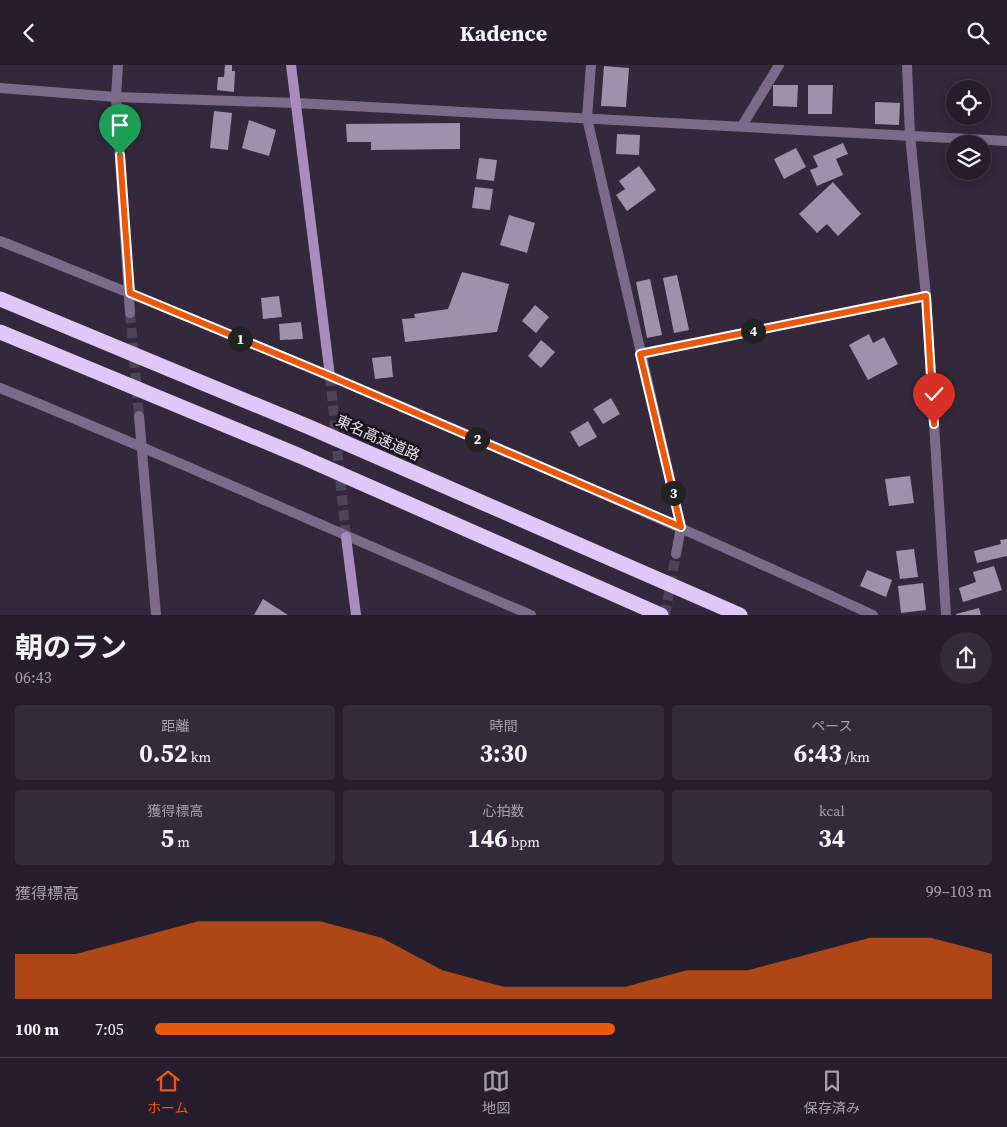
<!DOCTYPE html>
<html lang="ja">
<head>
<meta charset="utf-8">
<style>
	:root { --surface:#261e2d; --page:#322b39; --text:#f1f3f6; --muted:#a4a2aa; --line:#423c49; --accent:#ea580c }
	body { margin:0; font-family:"Source Serif 4","Noto Sans JP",serif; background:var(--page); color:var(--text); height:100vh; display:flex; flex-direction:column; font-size:19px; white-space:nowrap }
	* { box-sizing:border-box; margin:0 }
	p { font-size:16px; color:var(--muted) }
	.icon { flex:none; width:28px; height:28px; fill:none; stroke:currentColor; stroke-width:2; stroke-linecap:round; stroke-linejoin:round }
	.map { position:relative; height:550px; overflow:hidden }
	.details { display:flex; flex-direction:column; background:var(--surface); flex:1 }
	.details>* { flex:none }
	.fabs { position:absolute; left:946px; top:15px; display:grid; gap:10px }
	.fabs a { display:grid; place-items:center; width:45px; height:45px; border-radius:50%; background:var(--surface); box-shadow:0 2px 12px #0003,0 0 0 1px var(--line); font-size:25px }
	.pin { position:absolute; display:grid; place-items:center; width:42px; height:42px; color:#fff; margin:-51px -21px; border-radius:50% 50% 50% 0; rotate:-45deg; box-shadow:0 0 5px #0007 }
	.pin .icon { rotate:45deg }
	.km { position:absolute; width:25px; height:25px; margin:-12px; border-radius:50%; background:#222; color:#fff; font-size:14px; line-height:25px; text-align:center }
	.round { display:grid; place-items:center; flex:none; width:52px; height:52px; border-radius:26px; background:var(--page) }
	.summary { display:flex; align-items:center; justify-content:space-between; height:85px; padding:0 15px }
	h1 { font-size:28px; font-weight:700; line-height:38px }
	.stats { display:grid; grid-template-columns:repeat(3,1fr); gap:8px; height:85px; padding:5px 15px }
	.stats div { display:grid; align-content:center; border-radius:5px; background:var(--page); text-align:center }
	.stats b { font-size:25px; font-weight:700 }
	.stats small { font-size:14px; font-weight:400 }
	.stats p { font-size:14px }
	.chart { height:140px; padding:10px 15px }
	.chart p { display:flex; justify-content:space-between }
	.chart svg { width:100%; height:90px; margin-top:5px; fill:var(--accent); opacity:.7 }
	ul { padding:0 15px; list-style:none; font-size:16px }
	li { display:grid; grid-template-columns:80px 60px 1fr; align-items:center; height:38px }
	li i { height:12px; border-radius:6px; background:var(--accent) }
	header { display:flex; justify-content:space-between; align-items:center; height:65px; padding:0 15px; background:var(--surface); font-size:22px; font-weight:700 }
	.tabs { display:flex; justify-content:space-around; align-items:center; height:70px; border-top:1px solid var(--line); background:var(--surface); font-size:14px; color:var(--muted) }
	.tabs a { display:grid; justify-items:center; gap:2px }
	.tabs .current { color:var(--accent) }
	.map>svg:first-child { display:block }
	.building { fill:#9e91a9 }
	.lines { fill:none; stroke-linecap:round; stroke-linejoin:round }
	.street-tunnel { stroke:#4e4457; stroke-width:10; stroke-dasharray:10 5; stroke-linecap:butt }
	.secondary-tunnel { stroke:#4e4457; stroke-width:10; stroke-dasharray:10 5; stroke-linecap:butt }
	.street { stroke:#7c6a8b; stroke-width:10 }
	.secondary { stroke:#a88cc0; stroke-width:10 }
	.highway { stroke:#e1c7f7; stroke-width:15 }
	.route-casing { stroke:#fff; stroke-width:10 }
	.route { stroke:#ea580c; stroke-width:6 }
	.labels { text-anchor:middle; stroke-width:5; stroke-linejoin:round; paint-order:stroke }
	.street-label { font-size:15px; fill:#e9e3f0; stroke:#18131c }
</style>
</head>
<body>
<header><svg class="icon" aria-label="back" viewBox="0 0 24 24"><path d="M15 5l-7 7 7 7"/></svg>Kadence<svg class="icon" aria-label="search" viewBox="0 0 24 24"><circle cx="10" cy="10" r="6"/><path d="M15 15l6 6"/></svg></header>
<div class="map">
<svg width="1007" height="550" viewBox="0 0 1007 550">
	<rect width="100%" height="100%" fill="#33283c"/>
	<path class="building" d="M225,0h7v6h3l-1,21 -17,-2 1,-13h6z
		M604,1l25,2 -3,39 -25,-1z
		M773,20h25l-1,22 -24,-1z
		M808,20h25l-1,29h-24z
		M875,37l25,1 -1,22 -24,-1z
		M214,46l18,2 -4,37 -18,-2z
		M249,55l27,10 -7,26 -27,-8z
		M460,58v26l-89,1v-8h-24l-1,-18z
		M617,69l23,1 -1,20 -23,-1z
		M843,78l5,11 -12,5 7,16 -26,11 -7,-16 8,-3 -5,-11z
		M796,83l10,19 -22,12 -10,-20z
		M479,93l18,2 -3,21 -18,-2z
		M639,101l17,24 -29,21 -11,-16 9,-6 -6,-8z
		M833,117l28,32 -23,22 -11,-12 -10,9 -18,-19z
		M475,122l18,2 -3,21 -18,-2z
		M509,150l26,8 -8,30 -27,-8z
		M462,207l47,12 -12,48 -92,10 -3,-23 13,-1 -1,-4 34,-5z
		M677,210l12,55 -15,3 -11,-55z
		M650,214l12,56 -15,3 -11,-56z
		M279,231l3,21 -19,2 -2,-21z
		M535,240l14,12 -13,16 -14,-12z
		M301,257l2,17 -23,1 -1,-16z
		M869,269l4,9 11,-6 14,27 -30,16 -19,-35z
		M541,275l14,12 -14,16 -13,-12z
		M391,291l2,21 -18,2 -3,-21z
		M611,333l9,16 -17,10 -10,-15z
		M588,356l9,16 -18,10 -9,-15z
		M910,411l4,27 -25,3 -4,-27z
		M1007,474v17l-30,7 -3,-12 27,-7 -1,-4z
		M914,484l4,28 -18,2 -4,-28z
		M994,501l8,24 -39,12 -4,-14 17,-6 -3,-10z
		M867,505l25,10 -6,17 -26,-11z
		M923,518l3,27 -25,3 -3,-27z
		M263,534l25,16h-34z
		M979,543l2,7h-25v-1z"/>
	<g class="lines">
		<path class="street-tunnel" d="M130,248l9,103
			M665,550l11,-61"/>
		<path class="secondary-tunnel" d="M330,311l16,161"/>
		<path class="street" d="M118,0l-2,32 14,216
			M591,0l-4,53 94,409 -5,27
			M907,0l3,70 16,161 20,319
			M0,23l116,9 180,6 711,38
			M742,61l37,-61
			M0,176c294,117 585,242 873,374
			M640,289l286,-58
			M0,323c178,72 353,152 531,227
			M139,351l17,199"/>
		<path class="secondary" d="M291,0l39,311
			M346,472l10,78"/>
		<path class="highway" d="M0,234l309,128 431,188
			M0,267l300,124 361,159"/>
	</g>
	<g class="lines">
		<defs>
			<path id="route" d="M120,90l10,138 200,83 351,151 -41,-173 286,-58 8,128"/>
		</defs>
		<use href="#route" class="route-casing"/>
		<use href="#route" class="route"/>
	</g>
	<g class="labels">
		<g class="street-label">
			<text transform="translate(378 373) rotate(24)" y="5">東名高速道路</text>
		</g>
	</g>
</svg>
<div class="fabs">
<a><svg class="icon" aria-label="locate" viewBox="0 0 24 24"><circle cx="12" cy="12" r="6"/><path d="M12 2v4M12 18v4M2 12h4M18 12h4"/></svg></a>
<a><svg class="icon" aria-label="layers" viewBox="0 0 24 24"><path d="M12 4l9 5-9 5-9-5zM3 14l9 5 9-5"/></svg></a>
</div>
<div class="pin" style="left:120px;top:90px;background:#1e9e55"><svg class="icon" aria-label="arrive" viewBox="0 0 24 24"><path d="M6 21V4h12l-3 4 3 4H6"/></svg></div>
<div class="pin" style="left:934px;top:359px;background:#d93025"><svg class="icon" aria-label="check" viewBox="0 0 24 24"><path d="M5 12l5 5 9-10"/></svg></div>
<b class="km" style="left:240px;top:274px">1</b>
<b class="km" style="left:477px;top:374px">2</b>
<b class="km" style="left:673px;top:428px">3</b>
<b class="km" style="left:753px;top:266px">4</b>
</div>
<section class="details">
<div class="summary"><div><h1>朝のラン</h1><p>06:43</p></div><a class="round"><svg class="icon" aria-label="share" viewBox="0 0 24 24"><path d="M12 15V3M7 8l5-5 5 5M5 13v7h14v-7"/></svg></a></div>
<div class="stats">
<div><p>距離</p><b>0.52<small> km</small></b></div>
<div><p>時間</p><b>3:30</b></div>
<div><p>ペース</p><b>6:43<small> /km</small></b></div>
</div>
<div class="stats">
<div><p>獲得標高</p><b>5<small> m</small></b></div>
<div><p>心拍数</p><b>146<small> bpm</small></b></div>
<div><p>kcal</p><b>34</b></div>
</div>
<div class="chart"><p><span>獲得標高</span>99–103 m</p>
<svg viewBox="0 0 160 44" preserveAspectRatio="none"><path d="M0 44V22L10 22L20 14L30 6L40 6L50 6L60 14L70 30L80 38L90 38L100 38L110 30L120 30L130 22L140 14L150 14L160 22V44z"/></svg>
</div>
<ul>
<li><b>100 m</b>7:05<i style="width:55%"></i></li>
</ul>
</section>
<nav class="tabs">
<a class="current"><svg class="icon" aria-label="home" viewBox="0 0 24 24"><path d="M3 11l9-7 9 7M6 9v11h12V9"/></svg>ホーム</a>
<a><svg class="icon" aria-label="map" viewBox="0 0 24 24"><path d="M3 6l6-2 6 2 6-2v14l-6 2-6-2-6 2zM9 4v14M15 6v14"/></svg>地図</a>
<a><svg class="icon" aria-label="saved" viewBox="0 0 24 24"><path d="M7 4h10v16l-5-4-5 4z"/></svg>保存済み</a>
</nav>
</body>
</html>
